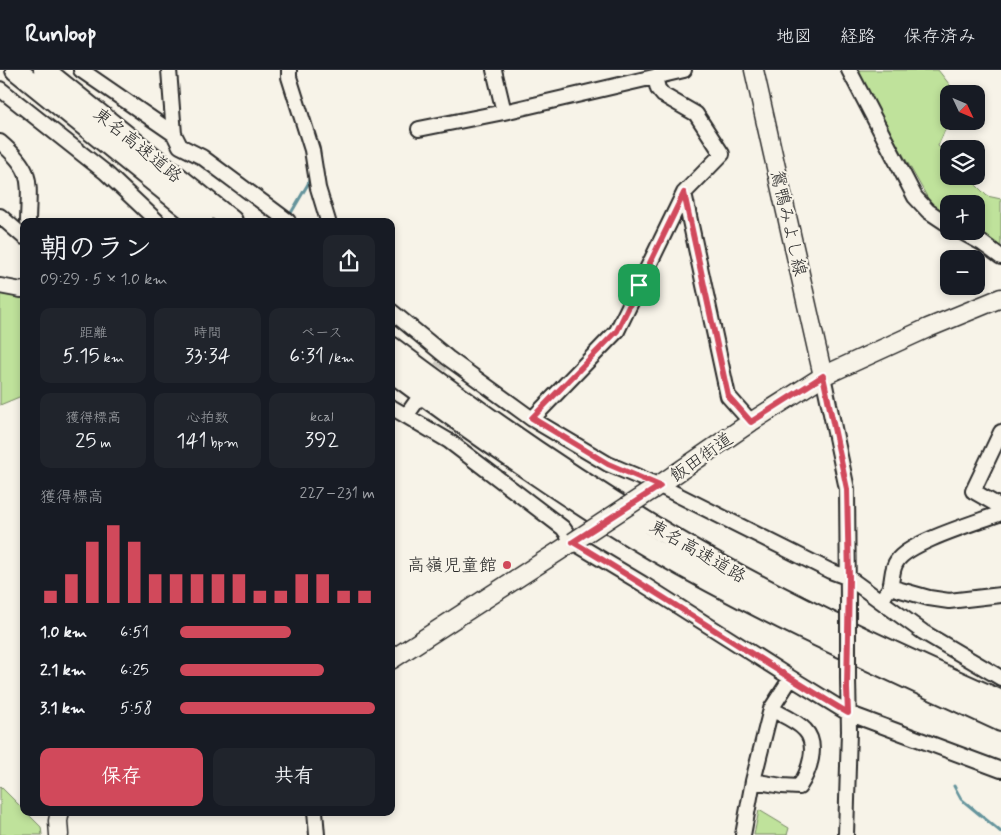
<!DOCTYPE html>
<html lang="ja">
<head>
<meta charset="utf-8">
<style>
	:root { --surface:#171b24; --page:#20242c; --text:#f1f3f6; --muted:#9ea1a6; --line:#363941; --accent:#d1495b }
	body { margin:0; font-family:Mynerve,"Klee One",sans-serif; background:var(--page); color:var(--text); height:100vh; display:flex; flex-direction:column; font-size:19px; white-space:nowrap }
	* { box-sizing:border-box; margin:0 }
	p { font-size:16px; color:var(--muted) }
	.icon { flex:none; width:28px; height:28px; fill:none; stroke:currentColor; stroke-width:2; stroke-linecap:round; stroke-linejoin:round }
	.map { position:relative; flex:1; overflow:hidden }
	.drawer { position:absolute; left:20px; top:148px; width:375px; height:598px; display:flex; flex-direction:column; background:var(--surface); border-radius:10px; box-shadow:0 2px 8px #0003 }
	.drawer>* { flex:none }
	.needle { width:32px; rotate:134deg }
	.controls { position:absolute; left:940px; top:15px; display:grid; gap:10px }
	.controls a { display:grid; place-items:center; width:45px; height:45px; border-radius:10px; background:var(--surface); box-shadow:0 2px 8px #0003; font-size:25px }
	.pin { position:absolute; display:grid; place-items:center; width:42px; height:42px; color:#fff; margin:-21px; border-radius:10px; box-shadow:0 2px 8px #0006 }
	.round { display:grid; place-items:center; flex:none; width:52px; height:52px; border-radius:10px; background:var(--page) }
	.overview { display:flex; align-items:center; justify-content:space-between; height:85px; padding:0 20px }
	h1 { font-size:28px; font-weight:600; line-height:38px }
	.stats { display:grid; grid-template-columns:repeat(3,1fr); gap:8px; height:85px; padding:5px 20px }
	.stats div { display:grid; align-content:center; border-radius:10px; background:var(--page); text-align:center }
	.stats b { font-size:21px; font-weight:600 }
	.stats small { font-size:14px; font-weight:400 }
	.stats p { font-size:14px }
	.chart { height:140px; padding:10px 20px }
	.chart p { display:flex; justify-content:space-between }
	.chart svg { width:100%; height:90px; margin-top:5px; stroke:var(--accent); stroke-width:6 }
	.primary-button { display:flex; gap:10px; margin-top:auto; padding:10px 20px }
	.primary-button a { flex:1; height:58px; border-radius:10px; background:var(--accent); color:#fff; font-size:20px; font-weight:600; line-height:58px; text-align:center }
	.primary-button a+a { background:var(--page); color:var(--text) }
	ul { padding:0 20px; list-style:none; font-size:16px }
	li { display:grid; grid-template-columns:80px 60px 1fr; align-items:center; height:38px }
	li i { height:12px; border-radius:6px; background:var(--accent) }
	header { display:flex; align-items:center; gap:30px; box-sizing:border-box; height:70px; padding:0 25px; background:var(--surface); border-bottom:1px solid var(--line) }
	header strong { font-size:24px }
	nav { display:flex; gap:28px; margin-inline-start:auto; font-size:18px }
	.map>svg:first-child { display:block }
	.green { fill:#bfe29b; stroke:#758663 }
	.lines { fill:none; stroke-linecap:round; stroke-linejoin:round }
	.stream { stroke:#65949c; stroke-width:3 }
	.minor-tunnel { stroke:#cecbc2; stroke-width:14; stroke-dasharray:14 7; stroke-linecap:butt }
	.minor-casing { stroke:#2b2b2b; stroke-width:18 }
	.major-casing { stroke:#2b2b2b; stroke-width:21 }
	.highway-casing { stroke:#2b2b2b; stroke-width:24 }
	.minor { stroke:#f7f3e8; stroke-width:14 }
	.major { stroke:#f7f3e8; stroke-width:18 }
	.highway { stroke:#f7f3e8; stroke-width:20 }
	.minor-bridge-casing { stroke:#2b2b2b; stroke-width:18; stroke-linecap:butt }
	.major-bridge-casing { stroke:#2b2b2b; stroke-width:21; stroke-linecap:butt }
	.minor-bridge { stroke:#f7f3e8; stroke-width:14 }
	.major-bridge { stroke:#f7f3e8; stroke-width:18 }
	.route-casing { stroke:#fff; stroke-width:10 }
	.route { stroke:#d1495b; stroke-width:6 }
	.poi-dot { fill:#d1495b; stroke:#f7f3e8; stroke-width:2 }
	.labels { text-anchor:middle; stroke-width:4.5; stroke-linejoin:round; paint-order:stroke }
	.street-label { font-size:18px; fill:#2b2b2b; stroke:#f7f3e8 }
	.poi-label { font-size:18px; fill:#2b2b2b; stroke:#f7f3e8; text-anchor:end }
</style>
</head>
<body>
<header>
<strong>Runloop</strong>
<nav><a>地図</a><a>経路</a><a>保存済み</a></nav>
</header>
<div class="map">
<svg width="1001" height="765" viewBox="0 0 1001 765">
	<rect width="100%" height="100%" fill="#f7f3e8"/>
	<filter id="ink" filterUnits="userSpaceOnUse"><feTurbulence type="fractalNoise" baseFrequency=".02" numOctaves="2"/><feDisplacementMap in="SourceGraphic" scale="10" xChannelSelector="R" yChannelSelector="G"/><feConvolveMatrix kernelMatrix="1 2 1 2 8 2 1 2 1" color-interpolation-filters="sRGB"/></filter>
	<g filter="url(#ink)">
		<path class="green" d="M855,0h83l19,24h-8v27h8l-12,9 -7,16 11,11v19h18l20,20 14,3v59l-37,-27h12v-27h-27v14l-19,-16z
			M0,224l24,4v97l-24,10z
			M0,716l41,41 1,8h-42z
			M759,740l30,18 -2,7h-33z"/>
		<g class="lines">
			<path class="stream" d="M291,143l17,-29 2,-8
				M954,716l7,13 40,33"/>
			<path class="minor-tunnel" d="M428,315l14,-20"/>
			<defs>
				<path id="minor" d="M81,0l93,64
					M169,0l5,64 6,12 22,11 86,64
					M289,0v7l23,73 6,38 10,33
					M494,0l10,42
					M849,0l66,127 13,14 21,14
					M0,19l105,83 52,49
					M419,59l85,-17 180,-42
					M0,72c34,29 29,38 28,79
					M684,123l44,203 23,26
					M0,146l24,21
					M960,161l22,12 19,14
					M0,216l21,4 3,-1
					M391,241l57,47 84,61 76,45 52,22 170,85 19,7 74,54 78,46
					M823,306l24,113 1,111
					M391,337l58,34 114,87 10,14 70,42 148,94 57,35 153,57
					M406,346l10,-14
					M532,349l85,-88 67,-138 38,-39 -26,-40 -33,-19 -5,-6 -3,-12
					M1001,362l-28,59 28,16
					M890,517l39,11 20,3 52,-6
					M881,530c3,-4 7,-9 9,-13 3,-8 1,-18 7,-26 12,-19 81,-39 104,-48
					M753,711l29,5 17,1c10,-15 20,-42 6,-57 -8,-9 -23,-15 -34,-21
					M315,741l2,24
					M743,765l10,-54 18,-72 20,-31
					M846,765l3,-104 -1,-53"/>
				<path id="major" d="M754,0l69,306
					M652,420l99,-68 72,-46 105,-48 73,-30
					M391,590l182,-118
					M59,765l-1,-14 2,-10"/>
				<path id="highway" d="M16,0l187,151
					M44,0l188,151
					M391,277c106,80 215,155 331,219 90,50 185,93 279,135
					M391,301c85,63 172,125 263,179 112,65 230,117 347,171"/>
			</defs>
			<use href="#minor" class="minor-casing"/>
			<use href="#major" class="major-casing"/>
			<use href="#highway" class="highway-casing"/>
			<use href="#minor" class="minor"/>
			<use href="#major" class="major"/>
			<use href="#highway" class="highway"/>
			<defs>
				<path id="minor-bridge" d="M848,608v-78"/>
				<path id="major-bridge" d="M573,472l79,-52"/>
			</defs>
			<use href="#minor-bridge" class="minor-bridge-casing"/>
			<use href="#major-bridge" class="major-bridge-casing"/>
			<use href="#minor-bridge" class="minor-bridge"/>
			<use href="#major-bridge" class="major-bridge"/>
		</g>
	</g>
	<g class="lines" filter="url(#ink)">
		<defs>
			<path id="route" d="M684,123l44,203 23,26 72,-46 24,113 2,89 -2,110 1,25c-93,-55 -182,-116 -275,-171l87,-56 -52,-22 -76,-46 85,-87z"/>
		</defs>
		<use href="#route" class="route-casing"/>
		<use href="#route" class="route"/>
	</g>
	<circle class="poi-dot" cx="507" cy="495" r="5"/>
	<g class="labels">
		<g class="street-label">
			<text transform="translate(138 75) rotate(39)" y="6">東名高速道路</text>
			<text transform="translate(789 153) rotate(77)" y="6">鴛鴨みよし線</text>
			<text transform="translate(701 387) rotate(-35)" y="6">飯田街道</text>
			<text transform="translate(698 481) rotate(30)" y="6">東名高速道路</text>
		</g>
		<g class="poi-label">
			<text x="497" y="501">高嶺児童館</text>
		</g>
	</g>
</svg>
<div class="controls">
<a><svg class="needle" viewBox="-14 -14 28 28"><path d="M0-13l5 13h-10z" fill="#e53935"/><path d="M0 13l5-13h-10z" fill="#9ea1a6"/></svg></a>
<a><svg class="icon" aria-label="layers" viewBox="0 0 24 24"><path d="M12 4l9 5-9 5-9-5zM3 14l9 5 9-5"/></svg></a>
<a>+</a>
<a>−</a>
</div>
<div class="pin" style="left:639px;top:215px;background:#1e9e55"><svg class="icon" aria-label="arrive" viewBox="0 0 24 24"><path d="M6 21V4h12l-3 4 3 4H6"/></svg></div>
<section class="drawer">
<div class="overview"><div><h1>朝のラン</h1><p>09:29 · 5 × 1.0 km</p></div><a class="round"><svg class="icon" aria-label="share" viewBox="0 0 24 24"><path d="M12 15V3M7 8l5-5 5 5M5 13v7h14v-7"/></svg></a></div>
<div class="stats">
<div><p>距離</p><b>5.15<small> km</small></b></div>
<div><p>時間</p><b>33:34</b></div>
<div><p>ペース</p><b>6:31<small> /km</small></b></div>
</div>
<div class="stats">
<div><p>獲得標高</p><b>25<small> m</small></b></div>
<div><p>心拍数</p><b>141<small> bpm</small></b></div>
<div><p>kcal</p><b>392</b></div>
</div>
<div class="chart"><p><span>獲得標高</span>227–231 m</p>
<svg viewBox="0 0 160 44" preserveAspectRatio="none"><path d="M5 44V38M15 44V30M25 44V14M35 44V6M45 44V14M55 44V30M65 44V30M75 44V30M85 44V30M95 44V30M105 44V38M115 44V38M125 44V30M135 44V30M145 44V38M155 44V38"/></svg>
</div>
<ul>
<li><b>1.0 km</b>6:51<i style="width:57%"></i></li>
<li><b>2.1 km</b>6:25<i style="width:74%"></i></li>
<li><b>3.1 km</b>5:58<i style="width:100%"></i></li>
</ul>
<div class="primary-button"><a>保存</a><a>共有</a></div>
</section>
</div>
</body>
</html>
